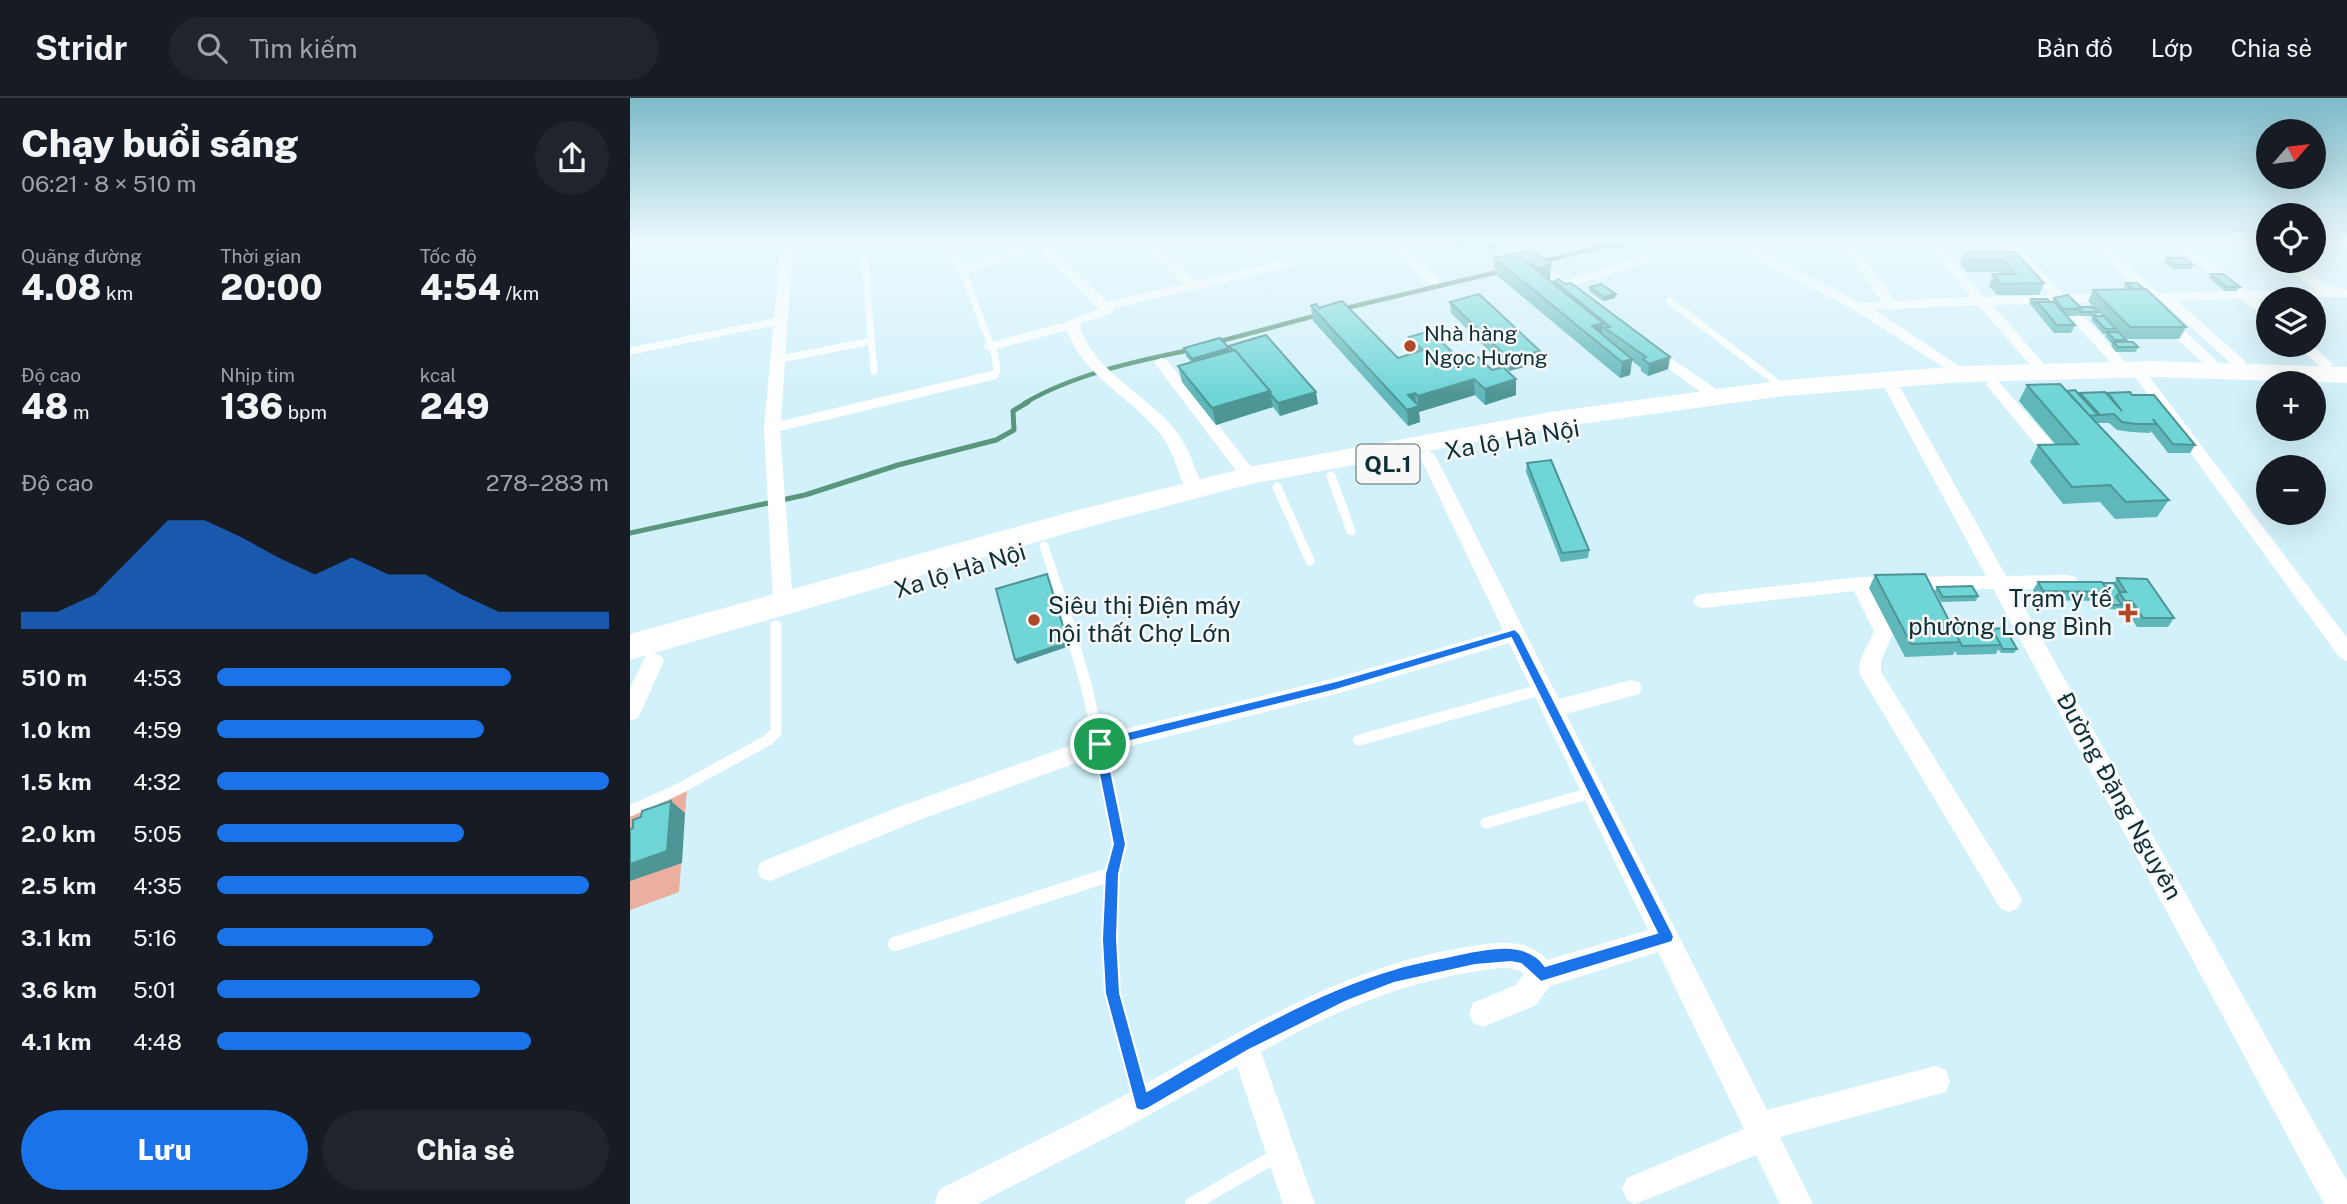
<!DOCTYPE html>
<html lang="vi">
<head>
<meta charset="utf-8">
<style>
	:root { --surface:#171b24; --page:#20242c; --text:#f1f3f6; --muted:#9ea1a6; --line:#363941; --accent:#1a73e8 }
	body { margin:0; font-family:"Public Sans",sans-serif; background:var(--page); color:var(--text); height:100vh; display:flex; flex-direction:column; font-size:26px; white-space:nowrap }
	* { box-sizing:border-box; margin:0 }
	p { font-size:23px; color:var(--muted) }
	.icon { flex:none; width:38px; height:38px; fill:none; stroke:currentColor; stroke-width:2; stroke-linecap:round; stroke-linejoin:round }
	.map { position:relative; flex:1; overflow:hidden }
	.side { display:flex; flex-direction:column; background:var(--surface); width:630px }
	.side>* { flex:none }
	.needle { width:46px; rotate:62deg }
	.tools { position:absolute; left:1626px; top:21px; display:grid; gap:14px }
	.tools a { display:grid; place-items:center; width:70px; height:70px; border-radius:50%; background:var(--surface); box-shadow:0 7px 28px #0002; font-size:35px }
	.pin { position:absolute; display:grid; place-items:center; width:60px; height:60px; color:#fff; margin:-30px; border:4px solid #fff; border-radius:50%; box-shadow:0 2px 7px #0007 }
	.round { display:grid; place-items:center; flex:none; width:74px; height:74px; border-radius:37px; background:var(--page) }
	.headline { display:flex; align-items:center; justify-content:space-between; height:119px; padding:0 21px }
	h1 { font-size:38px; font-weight:800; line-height:52px }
	.stats { display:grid; grid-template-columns:repeat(3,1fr); gap:10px; height:119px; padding:7px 21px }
	.stats div { display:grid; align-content:center }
	.stats b { font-size:35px; font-weight:800 }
	.stats small { font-size:19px; font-weight:400 }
	.stats p { font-size:19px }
	.chart { height:196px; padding:14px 21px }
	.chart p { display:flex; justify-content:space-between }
	.chart svg { width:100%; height:126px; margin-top:7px; fill:var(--accent); opacity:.7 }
	.primary-button { display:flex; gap:14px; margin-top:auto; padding:14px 21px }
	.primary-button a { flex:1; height:80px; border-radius:42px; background:var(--accent); color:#fff; font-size:28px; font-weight:800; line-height:80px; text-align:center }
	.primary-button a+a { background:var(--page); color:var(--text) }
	ul { padding:0 21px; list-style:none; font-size:23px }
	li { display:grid; grid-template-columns:112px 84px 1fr; align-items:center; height:52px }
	li i { height:18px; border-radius:9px; background:var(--accent) }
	header { display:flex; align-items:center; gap:42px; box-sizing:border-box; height:98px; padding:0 35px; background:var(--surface); border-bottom:2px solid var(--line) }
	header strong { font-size:33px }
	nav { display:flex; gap:38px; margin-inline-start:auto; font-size:24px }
	.search { width:490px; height:63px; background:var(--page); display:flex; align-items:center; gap:18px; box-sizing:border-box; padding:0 24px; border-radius:38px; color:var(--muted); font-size:26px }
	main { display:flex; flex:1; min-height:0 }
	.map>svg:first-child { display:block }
	.green { fill:#eaaf9e }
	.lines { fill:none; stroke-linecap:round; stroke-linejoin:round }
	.stream-far1 { stroke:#59967b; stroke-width:4.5 }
	.stream { stroke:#59967b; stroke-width:5 }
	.service-far3 { stroke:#fff; stroke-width:7 }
	.service-far2 { stroke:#fff; stroke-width:9 }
	.service-far1 { stroke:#fff; stroke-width:11 }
	.service { stroke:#fff; stroke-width:14 }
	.minor { fill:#fff; fill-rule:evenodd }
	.trunk { fill:#fff; fill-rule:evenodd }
	.wall { fill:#5fb7b9 }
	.shaded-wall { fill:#4e9596 }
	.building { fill:#6fd5d7; stroke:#4e9596; stroke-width:2 }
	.route { fill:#1a73e8; stroke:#fff; stroke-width:2; fill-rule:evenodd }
	.poi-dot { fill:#b04827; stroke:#f8f8f8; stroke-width:2.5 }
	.labels { text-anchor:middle; stroke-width:5; stroke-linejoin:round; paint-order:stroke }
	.far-poi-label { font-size:21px; fill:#0d2f37; stroke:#f8f8f8; text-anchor:start }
	.shield { fill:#f8f8f8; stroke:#546b71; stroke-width:2 }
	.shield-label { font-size:23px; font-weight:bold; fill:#0d2f37 }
	.street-label { font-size:24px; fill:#0d2f37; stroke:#f8f8f8 }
	.poi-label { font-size:24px; fill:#0d2f37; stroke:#f8f8f8; text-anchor:end }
</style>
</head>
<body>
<header>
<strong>Stridr</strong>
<div class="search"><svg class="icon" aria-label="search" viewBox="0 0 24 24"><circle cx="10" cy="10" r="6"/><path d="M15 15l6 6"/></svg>Tìm kiếm</div>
<nav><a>Bản đồ</a><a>Lớp</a><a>Chia sẻ</a></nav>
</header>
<main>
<section class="side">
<div class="headline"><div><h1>Chạy buổi sáng</h1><p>06:21 · 8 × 510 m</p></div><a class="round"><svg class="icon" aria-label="share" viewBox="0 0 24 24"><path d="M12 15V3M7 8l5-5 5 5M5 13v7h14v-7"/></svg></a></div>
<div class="stats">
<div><p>Quãng đường</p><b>4.08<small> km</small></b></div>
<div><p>Thời gian</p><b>20:00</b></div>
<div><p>Tốc độ</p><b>4:54<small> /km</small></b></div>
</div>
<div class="stats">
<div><p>Độ cao</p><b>48<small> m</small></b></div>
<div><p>Nhịp tim</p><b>136<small> bpm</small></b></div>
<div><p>kcal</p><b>249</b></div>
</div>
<div class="chart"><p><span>Độ cao</span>278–283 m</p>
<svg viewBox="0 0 160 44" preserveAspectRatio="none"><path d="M0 44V38L10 38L20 32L30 19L40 6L50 6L60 12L70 19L80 25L90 19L100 25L110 25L120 32L130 38L140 38L150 38L160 38V44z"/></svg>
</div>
<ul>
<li><b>510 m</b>4:53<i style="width:75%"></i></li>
<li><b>1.0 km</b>4:59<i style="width:68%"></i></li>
<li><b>1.5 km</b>4:32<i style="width:100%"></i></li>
<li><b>2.0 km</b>5:05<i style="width:63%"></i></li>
<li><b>2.5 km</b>4:35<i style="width:95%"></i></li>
<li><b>3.1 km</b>5:16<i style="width:55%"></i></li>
<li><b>3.6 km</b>5:01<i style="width:67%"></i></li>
<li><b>4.1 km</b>4:48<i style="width:80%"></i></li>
</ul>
<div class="primary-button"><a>Lưu</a><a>Chia sẻ</a></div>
</section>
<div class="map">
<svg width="1717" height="1106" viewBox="0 0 1717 1106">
	<rect width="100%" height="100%" fill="#d3f1fa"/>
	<path class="green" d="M57,691l-8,103 -49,18v-95z"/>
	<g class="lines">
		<path class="stream-far1" d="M910,164l65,-16 39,-5
			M712,211l160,-38
			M587,244l101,-27
			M395,305c47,-28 111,-42 165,-53"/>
		<path class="stream" d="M0,435l175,-38 93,-30 98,-25 18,-10 -1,-19 15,-9"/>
		<path class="service-far3" d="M233,143l11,130
			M316,143l16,29 33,86 2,15 -6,5
			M1040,203l114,87
			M0,253l149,-30
			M146,262l95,-19"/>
		<path class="service-far2" d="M701,378l20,55
			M647,389l33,74
			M414,448l21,63"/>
		<path class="service-far1" d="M434,510l22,77 26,112 8,47 -7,27
			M729,642l184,-51
			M0,713l49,-22 89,-49 8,-8v-106
			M856,725l108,-31"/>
		<path class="service" d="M483,772l-4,69 4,54 28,106
			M265,846l217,-70
			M562,1106l87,-50"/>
		<path class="minor" d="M151,143h12l-12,180 210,-50 8,5 -3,3 -216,52 13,172 -3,5h-14l-3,-5 -9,-175z
			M406,143h22l-9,5 58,56 77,-18 -45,-43h13l44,40 94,-22 6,4 -6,4 -176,41 -1,5 -33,11c6,40 68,73 93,103 15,18 22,42 31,63l-3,4h-12c-12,-19 -14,-42 -28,-59 -27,-36 -80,-60 -94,-105l-77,21 -7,-4 2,-3 81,-22 33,-13 -61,-60 -76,25 -7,-4z
			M655,143h19l-50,16 -6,-4z
			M753,143h13l42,37v6h-10z
			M868,143h14l53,39 87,-25 6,4 -85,27 12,10 -7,4z
			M1094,143l20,2 271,-2 49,54 78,-2 -54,-52h13l57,52 72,-2 -60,-50h13l64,50 68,-1 -37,-29c29,-1 39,29 69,28v8l-90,2 11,9v11l-28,-20 -63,2 67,59 2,3 -2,3h-10l-72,-65 -90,2 57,63 3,3 -3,3h-10l-62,-69 -65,2 55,62 3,3 -8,5 -5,-2 -59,-68 -104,5 93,61 3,3 -8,5 -108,-69zM1376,148l44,49 -65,2 -44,-50zM1298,149l43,50 -76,4 -37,-52zM1215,151l37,53 -21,1 -103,-52z
			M1621,143l17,2v10z
			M1700,143l17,2v9z
			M1530,214l5,1 51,47 2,3 -2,3h-10l-51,-47 -2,-3z
			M1017,244l75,51 2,3 -2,3h-12l-68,-50 -2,-3 2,-3z
			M1666,247h16l21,19 -7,4 -5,-1z
			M531,260l5,1 89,113 3,4 -3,4h-12l-89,-118z
			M1513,275l5,2 199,263v23l-7,-3 -202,-277 -3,-3z
			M1363,281l5,2 60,68 2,4 -2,4h-12l-58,-70 -3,-3z
			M1263,286l8,5 105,187 62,-1 7,2 3,5 -3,5 -7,2h-54l333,592v23h-23l-331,-615 -120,2 21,40 -13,30v11l137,220 4,8 -4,8 -9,4 -9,-4 -141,-235 1,-12 14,-30 -20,-40 -151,17 -7,-2 -3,-5 3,-5 7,-2 157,-17 126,-1 -101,-187z
			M797,352l8,5 124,244 72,-19 8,2 3,6 -3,6 -73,20 201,396 168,-44 11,4 4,11 -4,11 -166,45 33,67h-33l-24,-49 -121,49 -8,-4 -5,-11 5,-11 117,-49 -86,-177 -108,34 -14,19 -53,22 -10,-4 -4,-10 4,-10 43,-18 8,-11c-11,-10 -32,-5 -46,-3 -79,12 -148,42 -217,81l54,152h-32l-46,-138 -108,60 -152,78h-41l-1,-4 5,-11c56,-29 114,-56 170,-86 117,-62 229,-138 363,-157 25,-4 55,-8 74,14l101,-30 -139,-287 -173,51 -233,59 -184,67 -149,61 -9,-3 -4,-8 4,-8 140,-56 199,-71 236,-57 167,-48 -84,-175z
			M23,555l7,2 4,6 -26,57 -8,3v-33l16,-33z"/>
		<path class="trunk" d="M1524,263l193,6v16l-193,-6 -192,5 -178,14 -233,32 -300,56 -156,41 -465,135v-26l444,-123 175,-44 302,-55 233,-32 178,-14z"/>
	</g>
	<path class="wall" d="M820,143h24v2l-17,4z
		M852,143l12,4v3l-5,2 -7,-6z
		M1334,154h51l29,31 -5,12h-42l-8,-9 4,-12h8l-2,-2h-32l-7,-8z
		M864,160l57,6 -1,15 -2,1 5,4 1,-3 116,76 -2,12 -20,7 -7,-5v-3l-9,-7 -2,14 -10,3 -126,-105z
		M1536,160l27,7 -2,4h-18l-9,-7z
		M1581,176l29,13 -3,4h-12l-16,-13z
		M1496,185l60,44 -7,12h-54l1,1 -1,2 13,5 -2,5h-20l-5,-6 1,-2 -7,-8 1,-2h-3l-12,-14 2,-4h9l-4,-4 -2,4h-17l-1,-2 -1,2h-10l8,9 -4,8h-17l-25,-30 2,-4 21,3 2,-4 25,9h14l-5,-6 5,-11 34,-1 -3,-2z
		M960,189l25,11 -12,3 -14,-10z
		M820,204l90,49 -1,12 -30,8 -58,-58z
		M681,208l8,2 79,50 13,-4 -1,-1 -1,-16 54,25 53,33 -31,10 -10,-10 -56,17 1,10 -12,4 -95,-105z
		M599,248l89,58 -38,12 -7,-9 -57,18 -34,-43 -4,-16 13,-4 -5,-6 -2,-8 45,3z
		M1397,287l40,6 12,4 1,-2 27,2 1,-2 24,2 63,50 -5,8h-22l-17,-22 -1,2 -19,-1 -14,-2 -8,-7h-12l72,77 -12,17 -42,2 -15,-17 -37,2 -33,-42 8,-17h18l-37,-44z
		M897,365l62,87 -1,8 -27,4 -35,-90z
		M1245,477l76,50 40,4 26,20 -3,4h-13l-3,-4 -2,5 -39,1 -2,-4 -2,4 -48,2 -36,-69z
		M1487,480l57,40 -6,9h-31l-11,-17 -18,-1 -5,-8 -65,-1 -5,-10 5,-8 76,1z
		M1307,489l41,9 -2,5 -35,1 -6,-11z"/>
	<path class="shaded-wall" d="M827,143h17v2l-17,4z
		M864,147v3l-5,2v-4z
		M921,166l-1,15 -13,4v-15z
		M986,196l-1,4 -12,3 1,-4z
		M973,225l-1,16 -10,-13z
		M599,250l1,8 -36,11 -2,-8z
		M910,253l-1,12 -30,8v-12z
		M1040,259l-2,12 -20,7 1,-12z
		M1002,261l-2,16 -10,3 2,-16z
		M844,281l1,16 -56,17 1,10 -12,4 -1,-16 1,-15 7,-2 1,14 2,-1v-10z
		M886,281v16l-31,10v-16z
		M640,293l3,16 -57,18 -4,-17z
		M686,294l2,12 -38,12 -2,-13z
		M417,476l23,72 -53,18 -2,-4z
		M41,703l14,12 -3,50 -52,18v-17z"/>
	<path class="building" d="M852,143h7l5,4 -5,1z
		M901,152l20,14 -14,4 -16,-10 82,65 -11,3 40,33 -10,3 -128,-104z
		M1334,154h51l29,31 -42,1 -9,-10h23l-12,-14h-33z
		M1536,160h18l9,7h-18z
		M1581,176h12l17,13h-13z
		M929,181l6,5 6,-1 99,74 -21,7 -6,-5 3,-2 -41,-29 5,-1 -56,-46z
		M1496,185h11l7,6h-11z
		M971,186l15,10 -12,3 -14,-10z
		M1516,191l40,38h-56l-37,-37z
		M849,196l61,57 -31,8 -59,-57z
		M1438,197l13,13 -18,1 -9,-11z
		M1401,201h16l3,3h-13l-2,2z
		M712,203l56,57 25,-8 -14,-13 21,-6 33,31 15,-5 14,13 11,-3 13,12 -31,10 -11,-10 -56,17 -3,-3 -7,2 11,11 -12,4 -96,-104 5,-2 3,4z
		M1407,204h17l21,23h-18z
		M1449,209h14l5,5h-17z
		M1463,218h11l12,13h-11z
		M1477,234h11l8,8h-11z
		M636,237l50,57 -38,11 -7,-8 -1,-4 -35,-41h-2l-4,-4z
		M590,240l9,10 -37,11 -8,-11z
		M1483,244h20l5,5h-20z
		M605,252l35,41 -58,17 -34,-42z
		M1430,286l109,116 -43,2 -16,-17 -38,2 -34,-42 40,-1 -51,-59z
		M1445,292l23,25 -8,1 -23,-25z
		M1475,294l17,19 -14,-18 22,-1 2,3h22l41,50 -22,-1 -20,-25 3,5h-20l-14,-2 -8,-8 -14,1 -20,-22z
		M921,362l38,90 -27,3 -35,-90z
		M417,476l21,68 -53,18 -19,-71z
		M1295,476l35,68 -49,2 -36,-69z
		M1487,480l30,1 27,39h-31l-11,-17h-7l-6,-9h7z
		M1408,484h64l6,10 -65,-1z
		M1473,485h11l6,9 -4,5 6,8h-11l-6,-9 3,-4z
		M1342,488l6,10 -35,1 -6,-10z
		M1358,525l13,22 -39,1 -11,-22z
		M1375,530l12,21h-14l-11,-20z
		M41,703l-4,50 -37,13v-35l3,-1v-8l8,-3 1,-6z"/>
	<linearGradient id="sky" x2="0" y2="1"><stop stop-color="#7cbac8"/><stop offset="0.48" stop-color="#ebf9fd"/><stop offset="1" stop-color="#ebf9fd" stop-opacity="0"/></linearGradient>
	<rect width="1717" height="298" fill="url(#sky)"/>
	<path class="route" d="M885,531l5,5 152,298 2,5 -2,5 -131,40 -20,-18 -10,-2 -36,3 -81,18 -49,19 -96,48 -102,59 -5,2 -6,-2 -31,-116 -3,-54 3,-65 8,-30 -20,-100 2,-4 241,-59zM881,540l146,295 -112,33c-19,-29 -66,-16 -94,-10 -19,4 -38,7 -57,13 -86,25 -170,77 -247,122l-27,-98 -3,-54 2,-65 7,-30 -20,-97 230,-57z"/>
	<g class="poi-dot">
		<circle cx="780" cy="248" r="7"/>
		<path d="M1494.5 504.5h7v7h7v7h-7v7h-7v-7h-7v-7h7z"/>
		<circle cx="404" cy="522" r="7"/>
	</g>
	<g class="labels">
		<g class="far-poi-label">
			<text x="794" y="243">Nhà hàng<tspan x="794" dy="24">Ngọc Hương</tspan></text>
		</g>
		<rect class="shield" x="726.5" y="346.5" width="63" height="39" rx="5"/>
		<g class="shield-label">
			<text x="758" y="374">QL.1</text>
		</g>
		<g class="street-label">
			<text transform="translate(882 342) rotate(-10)" y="8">Xa lộ Hà Nội</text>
			<text transform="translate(330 473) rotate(-17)" y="8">Xa lộ Hà Nội</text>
			<text transform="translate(1489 698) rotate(61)" y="8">Đường Đặng Nguyên</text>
		</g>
		<g class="poi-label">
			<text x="1482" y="509">Trạm y tế<tspan x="1482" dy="28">phường Long Bình</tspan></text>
			<text x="418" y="516" text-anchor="start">Siêu thị Điện máy<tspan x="418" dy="28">nội thất Chợ Lớn</tspan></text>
		</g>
	</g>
</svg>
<div class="tools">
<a><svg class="needle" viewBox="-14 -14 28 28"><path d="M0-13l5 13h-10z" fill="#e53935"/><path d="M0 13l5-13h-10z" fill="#9ea1a6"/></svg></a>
<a><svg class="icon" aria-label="locate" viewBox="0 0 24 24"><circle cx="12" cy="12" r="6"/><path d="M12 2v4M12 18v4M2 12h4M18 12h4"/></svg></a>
<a><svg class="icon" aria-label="layers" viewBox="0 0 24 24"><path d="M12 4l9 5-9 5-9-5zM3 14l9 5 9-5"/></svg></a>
<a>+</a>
<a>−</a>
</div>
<div class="pin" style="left:470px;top:646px;background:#1e9e55"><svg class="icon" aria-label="arrive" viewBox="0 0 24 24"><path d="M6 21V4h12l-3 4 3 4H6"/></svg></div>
</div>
</main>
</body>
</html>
